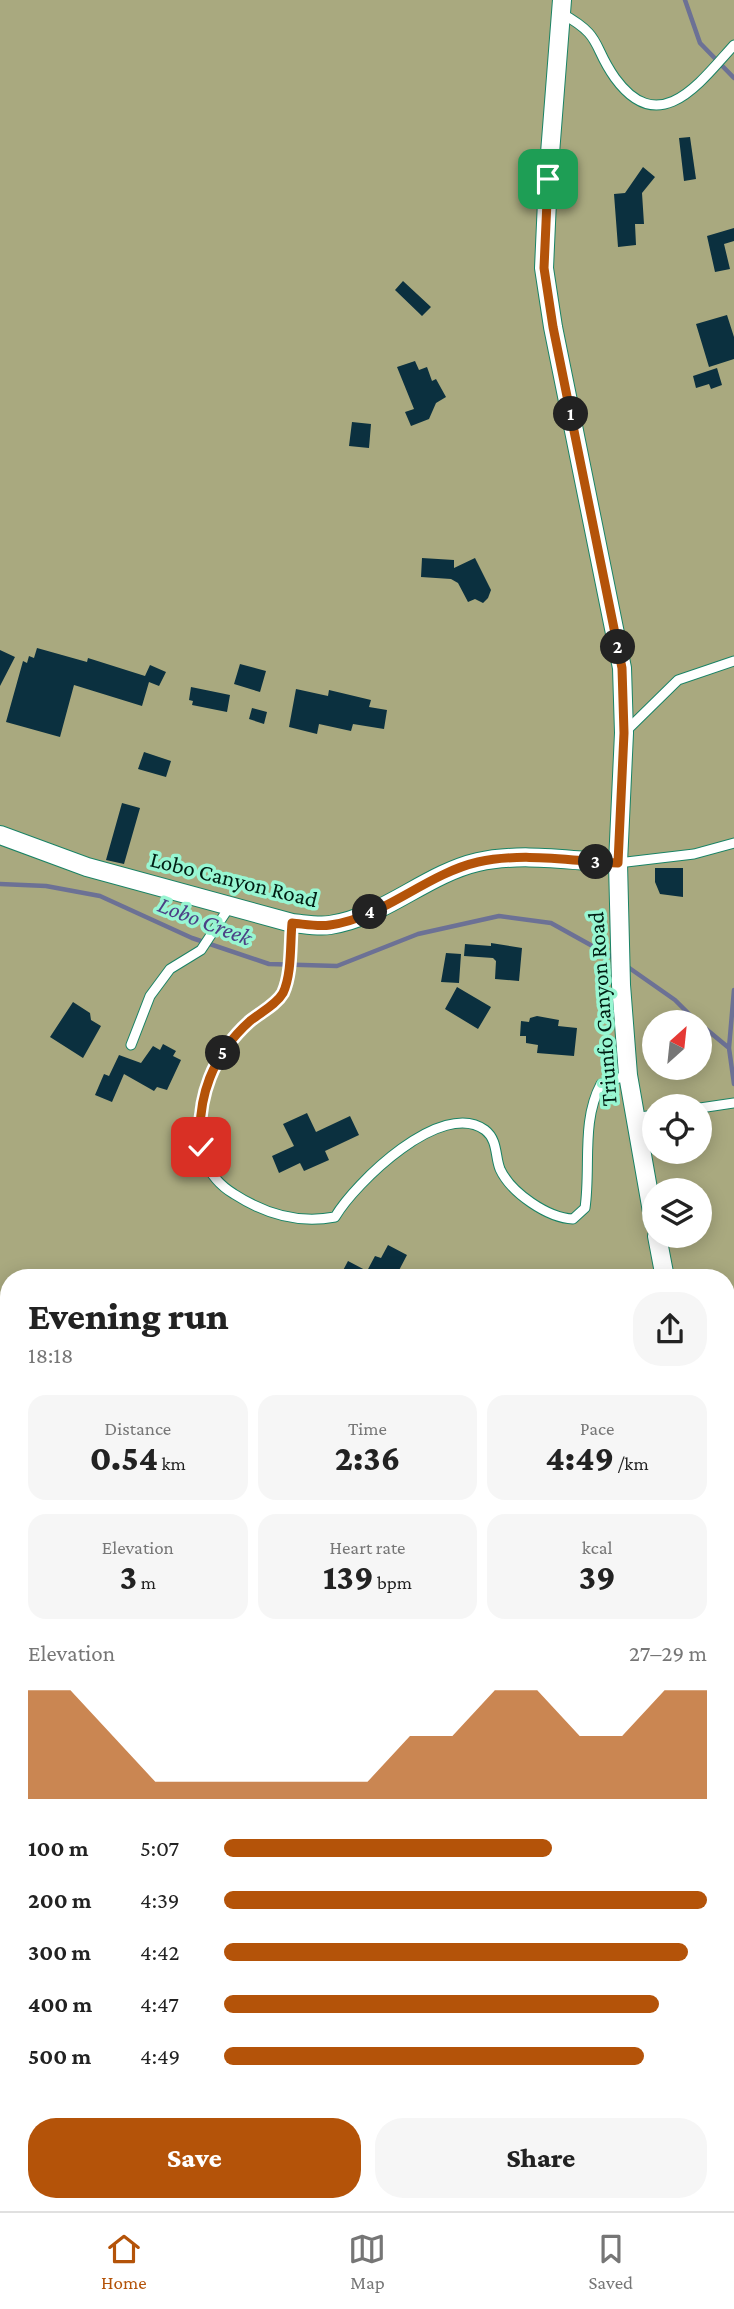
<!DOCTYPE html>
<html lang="en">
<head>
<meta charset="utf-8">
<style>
	:root { --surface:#fff; --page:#f6f6f6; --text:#222; --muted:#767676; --line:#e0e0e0; --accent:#b45309 }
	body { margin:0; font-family:"Crimson Pro",serif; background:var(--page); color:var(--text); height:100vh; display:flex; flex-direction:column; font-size:26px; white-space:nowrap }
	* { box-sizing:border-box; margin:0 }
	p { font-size:23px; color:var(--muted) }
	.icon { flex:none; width:38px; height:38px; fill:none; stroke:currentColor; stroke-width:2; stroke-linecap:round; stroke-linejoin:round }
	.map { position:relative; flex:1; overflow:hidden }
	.details { position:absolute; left:0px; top:1269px; width:735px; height:943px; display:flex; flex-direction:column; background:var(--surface); border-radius:28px 28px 0 0; box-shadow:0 4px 18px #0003 }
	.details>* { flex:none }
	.needle { width:46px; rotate:27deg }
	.tools { position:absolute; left:642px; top:1010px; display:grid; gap:14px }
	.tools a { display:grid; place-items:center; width:70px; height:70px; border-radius:50%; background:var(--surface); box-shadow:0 4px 18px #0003; font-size:35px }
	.pin { position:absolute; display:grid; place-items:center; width:60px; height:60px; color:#fff; margin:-30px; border-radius:14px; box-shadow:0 4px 10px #0006 }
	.km { position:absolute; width:35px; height:35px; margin:-18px; border-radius:50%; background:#222; color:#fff; font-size:19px; line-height:35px; text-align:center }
	.round { display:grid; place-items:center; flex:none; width:74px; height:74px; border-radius:28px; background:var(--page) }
	.overview { display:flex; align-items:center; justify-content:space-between; height:119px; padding:0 28px }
	h1 { font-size:38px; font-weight:800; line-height:52px }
	.figures { display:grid; grid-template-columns:repeat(3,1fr); gap:10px; height:119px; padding:7px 28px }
	.figures div { display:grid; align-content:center; border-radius:18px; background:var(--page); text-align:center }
	.figures b { font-size:35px; font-weight:800 }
	.figures small { font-size:19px; font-weight:400 }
	.figures p { font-size:19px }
	.chart { height:196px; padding:14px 28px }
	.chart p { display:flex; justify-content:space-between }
	.chart svg { width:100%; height:126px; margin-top:7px; fill:var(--accent); opacity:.7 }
	.primary-button { display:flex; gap:14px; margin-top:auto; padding:14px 28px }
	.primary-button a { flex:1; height:80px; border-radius:28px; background:var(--accent); color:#fff; font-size:28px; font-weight:800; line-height:80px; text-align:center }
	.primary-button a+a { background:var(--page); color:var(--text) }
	ul { padding:0 28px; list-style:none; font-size:23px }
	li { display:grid; grid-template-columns:112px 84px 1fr; align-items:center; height:52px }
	li i { height:18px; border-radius:9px; background:var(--accent) }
	.tabs { display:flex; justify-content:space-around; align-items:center; height:98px; border-top:2px solid var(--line); background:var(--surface); font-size:19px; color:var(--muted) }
	.tabs a { display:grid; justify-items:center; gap:4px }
	.tabs .on { color:var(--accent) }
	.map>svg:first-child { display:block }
	.green { fill:#a9a97f; fill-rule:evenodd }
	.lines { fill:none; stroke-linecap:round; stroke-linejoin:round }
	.stream { stroke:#6c7195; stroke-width:4.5 }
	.building { fill:#0b303f }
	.lane-casing { stroke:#1a8365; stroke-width:11 }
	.street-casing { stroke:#1a8365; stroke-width:20 }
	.primary-casing { stroke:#197459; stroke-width:29 }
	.lane { stroke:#fff; stroke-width:9 }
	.street { stroke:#fff; stroke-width:18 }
	.primary { stroke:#7dc8b2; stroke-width:26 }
	.route-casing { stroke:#fff; stroke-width:14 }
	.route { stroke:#b45309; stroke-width:9 }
	.labels { text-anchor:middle; stroke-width:7; stroke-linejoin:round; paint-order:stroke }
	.street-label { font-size:23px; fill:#001d13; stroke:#98f6d2 }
	.water-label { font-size:24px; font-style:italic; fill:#4b4085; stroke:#98f6d2 }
</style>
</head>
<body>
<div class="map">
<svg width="734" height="2211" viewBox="0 0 734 2211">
	<rect width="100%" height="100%" fill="#8ae9c6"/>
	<path class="green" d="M0,0h734v2211h-734zM654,1022h46v46h-46zM654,1106h46v46h-46zM654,1190h46v46h-46zM9,1278h717v925h-717z"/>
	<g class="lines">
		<path class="stream" d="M685,0l15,43 34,35
			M0,884l46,2 54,10 92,42 77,26 68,2 81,-32 81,-18 52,7 63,35
			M625,965l50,35 22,22
			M734,990l-5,58 5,36
			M700,1024l29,24"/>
	</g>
	<path class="building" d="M690,137l6,42 -12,2 -5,-43z
		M643,167l12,10 -13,16 2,31h-9l1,21 -18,2 -4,-53 11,-1z
		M734,228v13l-10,3 6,25 -15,3 -8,-36z
		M403,281l28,26 -9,9 -27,-26z
		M727,315l7,22v22l-25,8 -13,-43z
		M415,361l4,9 8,-3 5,14 4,-2 10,18 -10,6 -7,16 -18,7 -6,-14 9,-3 -17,-42z
		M717,368l5,17 -11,4 -2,-5 -13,4 -3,-12z
		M352,422l19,2 -2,24 -20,-2z
		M422,558l32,2v8l21,-10 16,32 -3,8 -5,5 -8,-4 -7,3 -10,-19 -7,-4 -30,-2z
		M37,648l50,14 1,-4 57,18 5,-11 16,7 -7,14 -10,-4 -7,24 -68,-21 -14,52 -54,-15 17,-61 4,2 2,-7 5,2z
		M0,650l15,7 -15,29z
		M240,664l26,7 -6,21 -26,-8z
		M191,687l39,8 -3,17 -35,-7 1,-4 -4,-1z
		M296,689l32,7 1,-6 42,10 -2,7 18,3 -3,19 -31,-5 -2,7 -32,-7 -2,10 -28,-7z
		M252,708l15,4 -3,12 -15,-5z
		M144,752l27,9 -5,16 -28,-8z
		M122,803l18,5 -16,56 -18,-4z
		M655,868h28v29l-23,-3 -5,-12z
		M491,943l31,5 -3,33 -24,-2 1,-18 -3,-3 -29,-2 1,-12 26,2z
		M446,953l15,1 -2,29 -18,-1z
		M457,987l34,20 -13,22 -33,-20z
		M73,1002l17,11 1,7 10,6 -18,32 -33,-21z
		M537,1016l22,4 -1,6 19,2 -3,28 -37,-3 1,-8 -12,-2v-7h-6l1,-15 8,1 1,-4z
		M163,1044l13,7 -3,5 8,4 -14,30 -10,-3 -3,4 -30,-17 -12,28 -17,-7 9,-21 5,2 10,-21 22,8 12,-17 7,4z
		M307,1113l9,19 34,-16 9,19 -34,16 4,9 -25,11 -4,-8 -21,10 -7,-17 22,-10 -11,-22z
		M388,1245l19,10 -12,23h-56l9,-17 19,10 8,-15 6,2z"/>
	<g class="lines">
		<defs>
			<path id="lane" d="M561,13c43,24 30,31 54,65 45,62 86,3 119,-33
				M625,732l53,-52 56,-19
				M618,863l76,-9 40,-11
				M292,923c-2,21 0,49 -9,69 -6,14 -31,25 -43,38 -39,40 -66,128 -6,164 31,20 65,30 101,23 20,-34 107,-119 150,-87 13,10 10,27 15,39 11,24 48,49 73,50l12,-11c6,-41 -4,-87 16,-124l27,-9
				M131,1045l19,-49 20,-27 31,-19 29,-44
				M700,1108l34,-5
				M634,1118l20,-3"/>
			<path id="street" d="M562,0l-14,179 -4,89 9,59 69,341 2,65 -6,130 3,122 7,90 26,148
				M0,835l87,32 205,56c12,1 26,4 38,2 54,-8 96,-51 148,-63 44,-10 95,-1 140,1
				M657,1236l8,42
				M726,1480l8,21"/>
			<path id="primary" d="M0,1828h9
				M726,2029l8,4"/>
		</defs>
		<use href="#lane" class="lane-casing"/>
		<use href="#street" class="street-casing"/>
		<use href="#primary" class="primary-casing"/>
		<use href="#lane" class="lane"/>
		<use href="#street" class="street"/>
		<use href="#primary" class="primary"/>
	</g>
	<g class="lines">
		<defs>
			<path id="route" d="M201,1147c-5,-49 12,-93 49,-126 11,-9 26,-16 33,-28 9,-19 7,-49 9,-70 12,1 26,4 38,2 53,-7 96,-51 148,-63 45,-10 95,-1 140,1l6,-130 -2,-65 -69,-341 -9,-59 4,-89"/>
		</defs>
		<use href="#route" class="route-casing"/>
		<use href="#route" class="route"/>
	</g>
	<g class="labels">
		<g class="street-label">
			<text transform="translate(234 879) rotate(14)" y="8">Lobo Canyon Road</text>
			<text transform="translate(602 1009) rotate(-94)" y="8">Triunfo Canyon Road</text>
		</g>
		<g class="water-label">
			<text transform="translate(205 921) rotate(21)" y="8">Lobo Creek</text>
		</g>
	</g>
</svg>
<div class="tools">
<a><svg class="needle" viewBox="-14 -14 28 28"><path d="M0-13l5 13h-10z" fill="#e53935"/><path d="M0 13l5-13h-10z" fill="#767676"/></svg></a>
<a><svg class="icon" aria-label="locate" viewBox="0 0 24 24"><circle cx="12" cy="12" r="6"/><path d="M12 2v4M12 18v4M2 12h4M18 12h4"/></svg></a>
<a><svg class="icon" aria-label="layers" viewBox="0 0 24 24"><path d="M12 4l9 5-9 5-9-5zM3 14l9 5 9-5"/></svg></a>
</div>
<div class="pin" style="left:548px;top:179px;background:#1e9e55"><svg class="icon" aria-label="arrive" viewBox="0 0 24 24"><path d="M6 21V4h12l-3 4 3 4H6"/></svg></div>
<div class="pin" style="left:201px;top:1147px;background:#d93025"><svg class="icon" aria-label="check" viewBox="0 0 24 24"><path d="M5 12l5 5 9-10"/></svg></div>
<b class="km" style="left:571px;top:414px">1</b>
<b class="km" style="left:618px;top:647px">2</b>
<b class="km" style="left:596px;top:862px">3</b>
<b class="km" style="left:370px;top:912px">4</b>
<b class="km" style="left:223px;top:1053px">5</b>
<section class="details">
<div class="overview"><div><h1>Evening run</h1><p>18:18</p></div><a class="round"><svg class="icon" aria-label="share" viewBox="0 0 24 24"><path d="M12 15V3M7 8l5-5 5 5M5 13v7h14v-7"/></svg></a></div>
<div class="figures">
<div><p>Distance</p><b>0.54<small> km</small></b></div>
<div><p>Time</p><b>2:36</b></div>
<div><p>Pace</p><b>4:49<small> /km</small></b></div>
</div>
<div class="figures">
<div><p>Elevation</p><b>3<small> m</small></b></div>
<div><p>Heart rate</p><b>139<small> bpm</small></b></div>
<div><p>kcal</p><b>39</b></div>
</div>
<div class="chart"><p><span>Elevation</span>27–29 m</p>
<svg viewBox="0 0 160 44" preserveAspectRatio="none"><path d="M0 44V6L10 6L20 22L30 38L40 38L50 38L60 38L70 38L80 38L90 22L100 22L110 6L120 6L130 22L140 22L150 6L160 6V44z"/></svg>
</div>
<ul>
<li><b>100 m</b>5:07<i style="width:68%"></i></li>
<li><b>200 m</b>4:39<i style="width:100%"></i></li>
<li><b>300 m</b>4:42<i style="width:96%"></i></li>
<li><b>400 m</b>4:47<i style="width:90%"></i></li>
<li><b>500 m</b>4:49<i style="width:87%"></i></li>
</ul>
<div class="primary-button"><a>Save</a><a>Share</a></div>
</section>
</div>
<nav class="tabs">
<a class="on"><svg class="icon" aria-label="home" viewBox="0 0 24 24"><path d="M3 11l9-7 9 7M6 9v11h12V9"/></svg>Home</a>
<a><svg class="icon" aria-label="map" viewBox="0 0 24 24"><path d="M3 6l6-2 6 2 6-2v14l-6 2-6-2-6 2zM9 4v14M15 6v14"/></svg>Map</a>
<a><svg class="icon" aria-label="saved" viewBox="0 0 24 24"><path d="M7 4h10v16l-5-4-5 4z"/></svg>Saved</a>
</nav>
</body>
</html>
